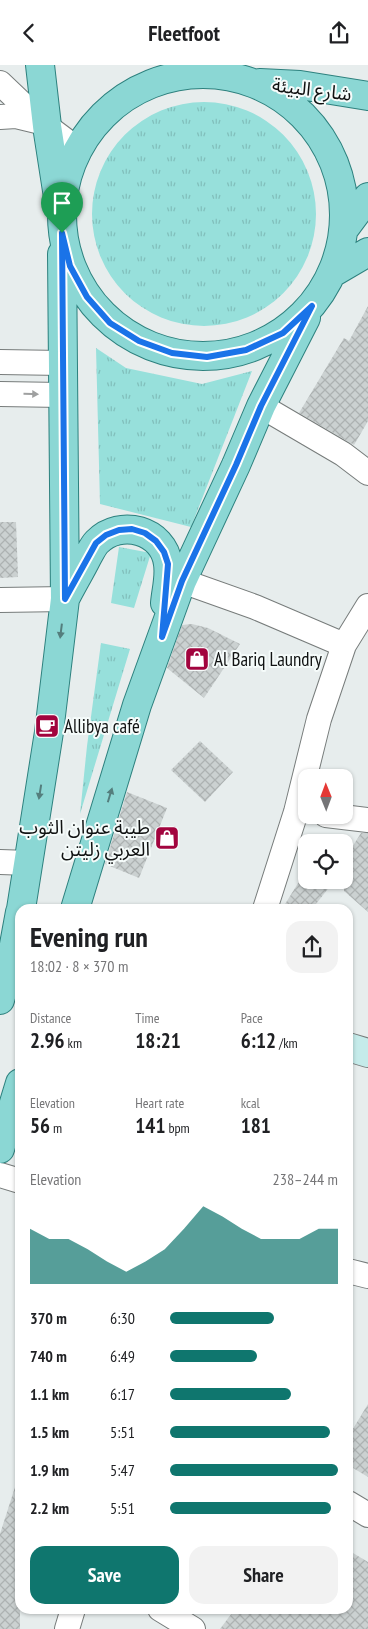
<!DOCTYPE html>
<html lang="en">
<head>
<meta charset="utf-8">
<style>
	:root { --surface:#fff; --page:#f2f2f2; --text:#202124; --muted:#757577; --accent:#0f766e }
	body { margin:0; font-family:"PT Sans Narrow","Noto Sans Arabic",sans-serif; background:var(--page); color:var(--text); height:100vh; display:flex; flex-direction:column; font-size:19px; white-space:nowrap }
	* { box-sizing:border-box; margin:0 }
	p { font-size:16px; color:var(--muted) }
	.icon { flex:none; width:28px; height:28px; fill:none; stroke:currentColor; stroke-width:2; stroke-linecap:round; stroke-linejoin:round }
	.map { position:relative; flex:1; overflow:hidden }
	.sheet { position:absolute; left:15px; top:839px; width:338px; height:710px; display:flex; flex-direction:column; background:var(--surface); border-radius:15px; box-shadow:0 1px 4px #0004 }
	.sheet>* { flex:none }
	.needle { width:32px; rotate:359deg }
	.fabs { position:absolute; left:298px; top:704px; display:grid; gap:10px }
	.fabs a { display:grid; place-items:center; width:55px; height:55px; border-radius:10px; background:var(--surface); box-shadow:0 1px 4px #0004; font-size:25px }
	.pin { position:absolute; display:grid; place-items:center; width:42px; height:42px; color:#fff; margin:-51px -21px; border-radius:50% 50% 50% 0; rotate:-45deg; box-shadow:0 0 5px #0007 }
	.pin .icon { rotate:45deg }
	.round { display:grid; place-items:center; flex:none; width:52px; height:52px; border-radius:15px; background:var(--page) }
	.overview { display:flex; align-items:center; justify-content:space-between; height:85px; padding:0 15px }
	h1 { font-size:28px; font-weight:700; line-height:38px }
	.metrics { display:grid; grid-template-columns:repeat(3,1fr); gap:8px; height:85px; padding:5px 15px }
	.metrics div { display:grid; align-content:center }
	.metrics b { font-size:21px; font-weight:700 }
	.metrics small { font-size:14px; font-weight:400 }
	.metrics p { font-size:14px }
	.chart { height:140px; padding:10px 15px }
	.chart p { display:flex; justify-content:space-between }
	.chart svg { width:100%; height:90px; margin-top:5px; fill:var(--accent); opacity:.7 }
	.primary-button { display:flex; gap:10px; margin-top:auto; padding:10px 15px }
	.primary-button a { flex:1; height:58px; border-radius:15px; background:var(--accent); color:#fff; font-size:20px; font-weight:700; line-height:58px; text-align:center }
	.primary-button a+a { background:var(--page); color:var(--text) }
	ul { padding:0 15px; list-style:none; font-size:16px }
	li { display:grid; grid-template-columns:80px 60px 1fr; align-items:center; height:38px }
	li i { height:12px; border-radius:6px; background:var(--accent) }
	header { display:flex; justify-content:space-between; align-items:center; height:65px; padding:0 15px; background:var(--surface); font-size:22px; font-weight:700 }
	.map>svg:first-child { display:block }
	.grass { fill:url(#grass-tufts) }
	.building { fill:url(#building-cross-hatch) }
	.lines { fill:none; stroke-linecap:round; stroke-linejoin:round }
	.minor-casing { stroke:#777c7b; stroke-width:26 }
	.secondary-casing { stroke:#777c7b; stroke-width:30 }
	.primary-casing { stroke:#2d817e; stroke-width:30 }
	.minor { stroke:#fff; stroke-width:24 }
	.secondary { stroke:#c5ebea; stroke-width:28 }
	.primary { stroke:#8bd7d4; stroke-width:28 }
	.oneway { fill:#9fa0a0 }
	.oneway2 { fill:#547e7d }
	.route-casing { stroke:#fff; stroke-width:10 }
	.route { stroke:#1a73e8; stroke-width:6 }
	.labels { text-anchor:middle; stroke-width:4; stroke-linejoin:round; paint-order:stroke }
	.street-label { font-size:19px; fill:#101212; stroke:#f5fbfa }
	.poi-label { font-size:19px; fill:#101212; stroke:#f5fbfa; text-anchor:start }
</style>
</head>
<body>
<header><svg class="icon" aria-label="back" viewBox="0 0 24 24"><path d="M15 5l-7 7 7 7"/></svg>Fleetfoot<svg class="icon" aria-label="share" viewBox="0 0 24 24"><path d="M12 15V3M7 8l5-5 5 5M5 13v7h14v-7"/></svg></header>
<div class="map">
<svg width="368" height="1564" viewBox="0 0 368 1564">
	<defs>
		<pattern id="grass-tufts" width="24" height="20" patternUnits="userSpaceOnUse" patternTransform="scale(1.25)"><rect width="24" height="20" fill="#97e0db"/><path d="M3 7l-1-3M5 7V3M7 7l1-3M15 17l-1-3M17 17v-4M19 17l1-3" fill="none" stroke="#81bfbb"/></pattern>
		<pattern id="building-cross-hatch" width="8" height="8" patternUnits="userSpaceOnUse" patternTransform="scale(1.25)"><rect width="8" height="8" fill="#cbd1d1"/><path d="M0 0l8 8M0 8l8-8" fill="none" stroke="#adb2b2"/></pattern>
	</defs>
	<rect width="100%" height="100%" fill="#e7eded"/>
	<path class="grass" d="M92 149a112 112 0 1 1 224 0a112 112 0 1 1-224 0Z
		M96,283l30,20 76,16 50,-13 -61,156 -91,-23z
		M119,482l32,6 -17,55 -23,-5z
		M101,578l29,6 -50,165 7,-68z"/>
	<path class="building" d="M368,241v115l-14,24 -55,-32 45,-75 5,3z
		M0,457h16l2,55 -18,1z
		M192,559l16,4 32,16 -36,54 -37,-30 15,-43z
		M200,676l33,31 -28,30 -34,-32z
		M127,727l40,16 -28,70 -34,-14z
		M361,768h7v79l-24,-21v-31z
		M300,815h35l-23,29h-30z
		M368,1339v73l-20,-12v-28z
		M16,1419l4,1v144h-20v-95z
		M348,1485l20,12v67h-148l15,-20h113z"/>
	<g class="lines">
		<defs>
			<path id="minor" d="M0,18l41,39 36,27
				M0,52l16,-1 25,6
				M0,297l62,1
				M0,329l62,1
				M261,341l82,48 25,19
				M182,516l73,26 89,38
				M0,535l65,-1
				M326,750l42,5
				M0,797l29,1
				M265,844l31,-97 23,-93 25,-74 24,-39
				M0,1110l20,6
				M348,1206l20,5
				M348,1438l20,12
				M160,1544l33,20
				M67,1564l6,-20"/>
			<path id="secondary" d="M348,982l20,6"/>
			<path id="primary" d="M40,0l7,61 11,71
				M62 150a141 141 0 1 1 282 0a141 141 0 1 1-282 0Z
				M260,18l40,2 68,11
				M345,163l23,-31
				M334,207l34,-20
				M65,534c7,-14 15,-27 22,-41 3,-5 6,-12 10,-16 23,-24 67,-12 71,22 2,13 -2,27 -3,39
				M21,844l28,-177 16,-133 -3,-345
				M75,844l62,-204 45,-124 54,-116 25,-59 45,-88
				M0,935l11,-39 9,-49
				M0,1084l20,-66"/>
		</defs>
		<use href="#minor" class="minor-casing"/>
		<use href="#secondary" class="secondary-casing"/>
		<use href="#primary" class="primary-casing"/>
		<use href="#minor" class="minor"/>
		<use href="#secondary" class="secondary"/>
		<use href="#primary" class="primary"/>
	</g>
	<defs><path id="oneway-solid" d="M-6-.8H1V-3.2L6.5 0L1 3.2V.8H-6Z" transform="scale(1.25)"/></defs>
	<use class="oneway" href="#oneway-solid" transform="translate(31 329) rotate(1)"/>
	<g class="oneway2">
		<use href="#oneway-solid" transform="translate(61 566) rotate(97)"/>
		<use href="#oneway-solid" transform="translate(40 727) rotate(99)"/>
		<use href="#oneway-solid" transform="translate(110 730) rotate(-73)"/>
	</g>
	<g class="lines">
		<defs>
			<path id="route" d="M62,168l8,33 17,31 23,26 29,18 33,12 35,4 39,-7 37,-17 29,-27 -51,100 -25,59 -54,116 -20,56 6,-73 -4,-12 -8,-11 -11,-8 -13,-4 -13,1 -13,5 -10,8 -31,56z"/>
		</defs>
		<use href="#route" class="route-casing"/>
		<use href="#route" class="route"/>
	</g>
	<defs>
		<symbol id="shop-square" viewBox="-11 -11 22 22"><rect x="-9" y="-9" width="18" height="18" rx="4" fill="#a2043e" stroke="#f5fbfa"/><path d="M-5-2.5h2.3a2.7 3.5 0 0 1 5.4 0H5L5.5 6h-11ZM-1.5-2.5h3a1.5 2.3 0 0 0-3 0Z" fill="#fff"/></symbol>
		<symbol id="cafe-square" viewBox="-11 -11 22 22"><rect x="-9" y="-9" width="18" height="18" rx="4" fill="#a2043e" stroke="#f5fbfa"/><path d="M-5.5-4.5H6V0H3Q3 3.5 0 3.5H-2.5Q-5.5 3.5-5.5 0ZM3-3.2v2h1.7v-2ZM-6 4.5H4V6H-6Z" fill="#fff"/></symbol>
	</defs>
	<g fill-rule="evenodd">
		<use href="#shop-square" x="183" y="580" width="28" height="28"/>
		<use href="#cafe-square" x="33" y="647" width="28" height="28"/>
		<use href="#shop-square" x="153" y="759" width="28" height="28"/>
	</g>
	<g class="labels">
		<g class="street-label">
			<text transform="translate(312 24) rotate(7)" y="7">شارع البيئة</text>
		</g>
		<g class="poi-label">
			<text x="214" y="601">Al Bariq Laundry</text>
			<text x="64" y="668">Allibya café</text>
			<text x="150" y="769" text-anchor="end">طيبة عنوان الثوب<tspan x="150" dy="22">العربي زليتن</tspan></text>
		</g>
	</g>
</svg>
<div class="fabs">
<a><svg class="needle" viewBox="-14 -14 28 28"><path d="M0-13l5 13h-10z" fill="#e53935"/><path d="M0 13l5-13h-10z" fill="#757577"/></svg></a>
<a><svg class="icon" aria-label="locate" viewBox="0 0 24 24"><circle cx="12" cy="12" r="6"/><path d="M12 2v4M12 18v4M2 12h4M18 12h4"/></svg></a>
</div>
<div class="pin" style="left:62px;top:168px;background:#1e9e55"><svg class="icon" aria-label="arrive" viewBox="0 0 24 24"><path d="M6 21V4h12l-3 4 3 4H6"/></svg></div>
<section class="sheet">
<div class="overview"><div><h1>Evening run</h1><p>18:02 · 8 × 370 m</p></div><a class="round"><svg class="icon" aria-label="share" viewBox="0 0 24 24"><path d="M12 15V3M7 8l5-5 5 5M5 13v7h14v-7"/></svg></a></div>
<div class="metrics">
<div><p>Distance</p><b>2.96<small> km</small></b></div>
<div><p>Time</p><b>18:21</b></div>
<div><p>Pace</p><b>6:12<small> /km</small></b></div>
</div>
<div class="metrics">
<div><p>Elevation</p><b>56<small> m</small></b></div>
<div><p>Heart rate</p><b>141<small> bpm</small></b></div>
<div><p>kcal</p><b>181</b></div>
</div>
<div class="chart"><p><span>Elevation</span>238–244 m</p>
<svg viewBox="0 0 160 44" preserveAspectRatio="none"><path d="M0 44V17L10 22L20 22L30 27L40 33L50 38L60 33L70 27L80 17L90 6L100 11L110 17L120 22L130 22L140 22L150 17L160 17V44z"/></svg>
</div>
<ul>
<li><b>370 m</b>6:30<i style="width:62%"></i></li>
<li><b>740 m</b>6:49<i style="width:52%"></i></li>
<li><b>1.1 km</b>6:17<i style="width:72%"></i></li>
<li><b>1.5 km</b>5:51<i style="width:95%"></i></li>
<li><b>1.9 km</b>5:47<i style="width:100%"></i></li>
<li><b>2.2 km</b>5:51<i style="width:96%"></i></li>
</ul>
<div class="primary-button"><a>Save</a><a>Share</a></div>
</section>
</div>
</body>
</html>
